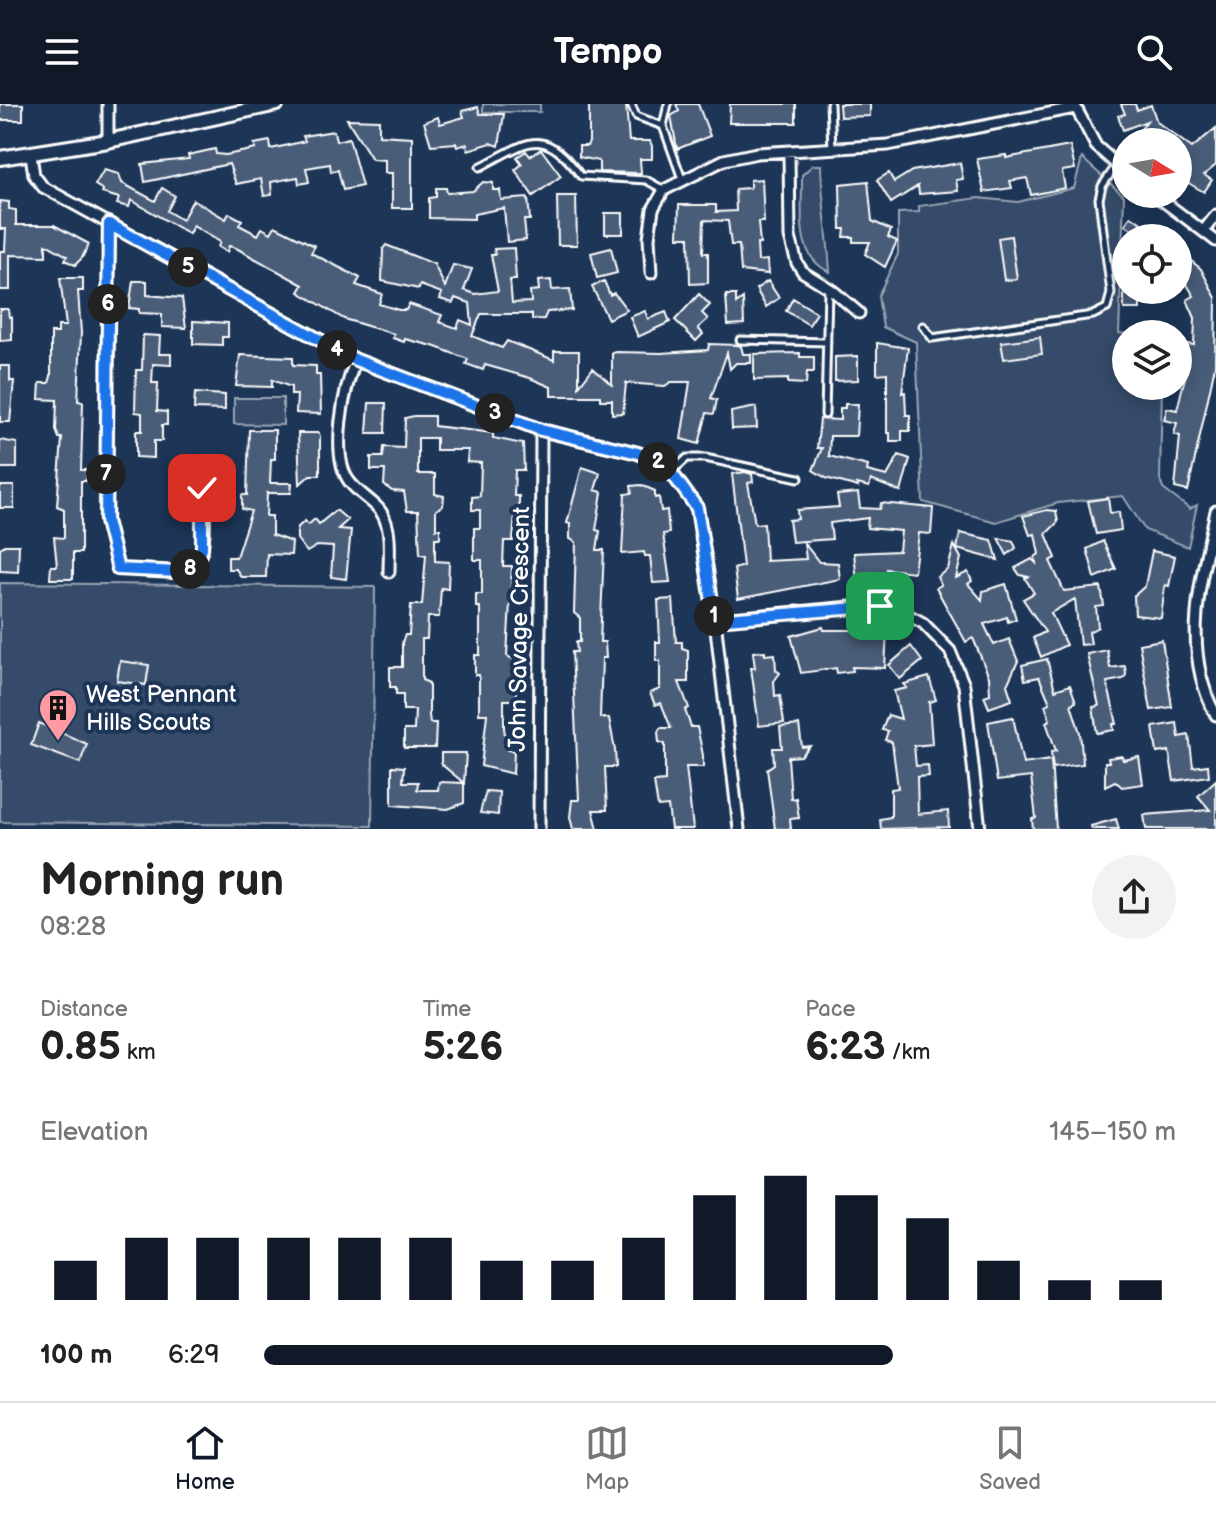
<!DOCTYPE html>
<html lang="en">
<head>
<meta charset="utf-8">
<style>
	:root { --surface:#fff; --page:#f2f2f2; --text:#222; --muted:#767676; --line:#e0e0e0; --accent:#111827 }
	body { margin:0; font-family:"Balsamiq Sans",sans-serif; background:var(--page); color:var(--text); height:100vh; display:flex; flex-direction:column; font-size:30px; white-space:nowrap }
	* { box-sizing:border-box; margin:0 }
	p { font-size:26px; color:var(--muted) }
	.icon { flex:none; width:44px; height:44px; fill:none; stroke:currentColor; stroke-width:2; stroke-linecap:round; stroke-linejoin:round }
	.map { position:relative; height:725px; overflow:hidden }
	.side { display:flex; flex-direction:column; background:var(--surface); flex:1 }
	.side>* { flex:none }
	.needle { width:52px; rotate:101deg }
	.tools { position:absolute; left:1112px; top:24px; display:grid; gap:16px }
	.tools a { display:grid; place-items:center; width:80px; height:80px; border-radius:50%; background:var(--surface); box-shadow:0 4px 20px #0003; font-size:40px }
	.pin { position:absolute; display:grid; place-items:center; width:68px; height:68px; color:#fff; margin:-34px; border-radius:16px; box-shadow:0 4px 12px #0006 }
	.km { position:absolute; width:40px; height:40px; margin:-20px; border-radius:50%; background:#222; color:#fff; font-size:22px; line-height:40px; text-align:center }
	.round { display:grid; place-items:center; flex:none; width:84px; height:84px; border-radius:42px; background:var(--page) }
	.headline { display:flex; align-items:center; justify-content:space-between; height:136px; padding:0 40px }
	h1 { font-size:44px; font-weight:700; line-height:60px }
	.metrics { display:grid; grid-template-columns:repeat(3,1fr); gap:12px; height:136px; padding:8px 40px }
	.metrics div { display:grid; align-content:center }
	.metrics b { font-size:40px; font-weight:700 }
	.metrics small { font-size:22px; font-weight:400 }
	.metrics p { font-size:22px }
	.chart { height:224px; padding:16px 40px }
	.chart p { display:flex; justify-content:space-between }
	.chart svg { width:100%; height:144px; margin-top:8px; stroke:var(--accent); stroke-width:6 }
	ul { padding:0 40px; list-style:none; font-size:26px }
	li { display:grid; grid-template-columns:128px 96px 1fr; align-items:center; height:60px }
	li i { height:20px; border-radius:10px; background:var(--accent) }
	header { display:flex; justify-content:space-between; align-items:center; height:104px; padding:0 40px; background:var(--accent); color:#fff; font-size:36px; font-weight:700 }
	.tabs { display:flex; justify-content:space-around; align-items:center; height:112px; border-top:2px solid var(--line); background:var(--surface); font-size:22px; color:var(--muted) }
	.tabs a { display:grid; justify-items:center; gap:4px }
	.tabs .active { color:var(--accent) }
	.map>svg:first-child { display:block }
	.green { fill:#364b69; stroke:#9aa5b4; stroke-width:2 }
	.building { fill:#4a5d79; stroke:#fff; stroke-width:2 }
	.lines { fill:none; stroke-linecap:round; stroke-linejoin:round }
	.service-casing { stroke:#fff; stroke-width:11 }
	.minor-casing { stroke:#fff; stroke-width:15 }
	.secondary-casing { stroke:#fff; stroke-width:18 }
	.service { stroke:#1d3557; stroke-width:5 }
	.minor { stroke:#1d3557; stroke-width:9 }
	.secondary { stroke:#1d3557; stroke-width:12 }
	.route-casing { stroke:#fff; stroke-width:16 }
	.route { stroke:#1a73e8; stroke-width:10 }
	.labels { text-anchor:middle; stroke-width:8; stroke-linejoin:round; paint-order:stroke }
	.street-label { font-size:24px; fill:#fff; stroke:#1d3557 }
	.poi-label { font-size:24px; fill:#fff; stroke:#1d3557; text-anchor:start }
</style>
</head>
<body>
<header><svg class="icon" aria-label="menu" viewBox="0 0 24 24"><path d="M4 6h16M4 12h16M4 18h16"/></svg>Tempo<svg class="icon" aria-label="search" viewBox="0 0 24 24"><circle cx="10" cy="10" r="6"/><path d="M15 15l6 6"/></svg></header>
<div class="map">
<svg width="1216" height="725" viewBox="0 0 1216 725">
	<rect width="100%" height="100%" fill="#1d3557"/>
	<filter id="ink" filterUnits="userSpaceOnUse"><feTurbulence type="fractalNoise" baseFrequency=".0125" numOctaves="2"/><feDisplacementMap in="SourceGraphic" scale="16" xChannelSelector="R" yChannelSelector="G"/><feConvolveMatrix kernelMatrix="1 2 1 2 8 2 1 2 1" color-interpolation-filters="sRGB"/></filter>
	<g filter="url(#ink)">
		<path class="green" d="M483,0h57v8h-57z
			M1082,54l42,38 -5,137 7,1v52h36l-2,93 3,10 27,20 7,-4 -9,42 -43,-17 -22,-34 -65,7 -62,19 -73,-20 -7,-160 -33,-15 -5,-31 20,-42v-41l21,-1v-6l59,-8 40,4 56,-14z
			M813,61h8c1,36 7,71 9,107 -37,-16 -27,-62 -28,-97z
			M234,294h49v27l-49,-1z
			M0,479l375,4 -3,239 -372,-4z"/>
		<path class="building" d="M0,0h23v16h-23z
			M589,0h37l3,37h21l2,5v13h-12l1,14 -42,-1v-11l-20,-4v-11h8l2,-4z
			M676,0h22l12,32 -33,13 -6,-33 8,-5z
			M730,0h66v19h-67z
			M839,0h31v12l-30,1z
			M1121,0h14l2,6 14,-5 6,17 35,26 24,-20v37l-12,10 8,5 -8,12 -26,-15v-35h-47l16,-21 -24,9 -5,-14 7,-2z
			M478,3l2,7h24l-5,32 -8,-3 -23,7 -1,-6 -10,3 -1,-4 -25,2 -7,-23 14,-5 2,7 24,-7 -2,-6z
			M347,15l32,1v15l33,2v71h-20v-35h-7v-13l-13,-1z
			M334,27l2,10 13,-3 13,48 -19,4 -5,-20 -7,2 -1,-8 -24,4 3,14 -10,2 -1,-7 -27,5 1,13 -8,1 -3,-17 -25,5 -7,-20 -84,18 -3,-18 47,-5 -1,-4 27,-6 1,5 10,1 30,-6 -2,-5 16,-3 1,8 34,-8 -2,-5z
			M1070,42l5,23 -13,2 3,17 -34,7 -4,-17 -17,3 2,7 -28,4 -7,-33 29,-4v3z
			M541,45l20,27 -28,20 -18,-26 7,-6 -5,-7 9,-6 4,5z
			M960,59l3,16 -7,1 2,11 -39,3 -1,-8 -27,17 -14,-23 12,-7 5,9 18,-11z
			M104,66l15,4 3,9 33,18 7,-13 13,8 -8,15 15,9 11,-20 33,19 3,-6 13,7 -3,5 19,10 4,-7 9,5 4,-7 40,20 -4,7 49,25 -4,7 26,9 -3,10 20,6h7l3,-6 33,11 -3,7 18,6 3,-8 12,5 -2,-22 -15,-5 -2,5 -13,-4 2,-6 -22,-8 -1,4 -37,-8 1,-32 3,-4 48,19 11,23 8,-22 19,4 -8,21 11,4 23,-3 -7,-36h4l-1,-6 20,-1 2,32h-6l2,23 19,-1 -1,-11 9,-1 -1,-9 13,-1 1,10 18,-1 2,21 -25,2 -3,7 -12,1v-6h-51l-9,22 30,12 5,-7 47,19v-9h25v35l14,-18 19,17v-32l5,-1 44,1 47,-3 1,-6 28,1 4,1 2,8h8v9h-15l-6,6 -3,-16 -16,45 6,2 -3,14 -7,-1 -8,31 -18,-5 9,-57h-19l-6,4 -39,-3 -3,30 -11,1v-14h-12v-4h-49v-9l-21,-9 -45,-13 -2,5 -17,-6 2,-5 -35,-13 -28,-7 -1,3 -11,-4 1,-4 -50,-15 -45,-27 4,-7 -67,-37 -7,-2 -2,6 -9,-5 2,-5 -27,-16 -4,8 -58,-34 -2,7 -12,-3 2,-6 -17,-5 1,-3 -8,-5z
			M762,75l2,43h-6l2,22h-3l1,17 9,-1 1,14 -27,-3 -2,-26h-8l-3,-24 -24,-1 -1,33h5v30l-18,1 -1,-47h-11l1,-32h37v7l20,-1 -1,-22 15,-1v-8z
			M868,77l4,40 19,9 -3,7 9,4 -12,26 -20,-13 5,-12h-17v-5h-9l1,-8h-4l-1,-45z
			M483,78l10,1v7h7l1,10 27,-2 2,22h-6l2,20 -19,2 -3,-34 -30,6v5l-45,-1v-20l7,-1v-9h10l1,5 26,-2z
			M557,92h19l1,49h-19z
			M0,97l9,1v7l7,1v15h38l35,19 -7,14 -7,7 -10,-5 2,-4 -21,-12v12l-36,-1v35h-10v-39h5l1,-22h-6z
			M605,109h18v21h-18z
			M1131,112l33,22h-38l6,-9 -7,-4z
			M1011,132l6,43 -13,1 -6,-42z
			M611,144l6,25 -20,5 -6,-25z
			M1178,146l23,19 15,29 -1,68 -27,125 -13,-3 5,-52 -6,-2 3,-11 -13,-3 3,-12 10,2 9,-37 -5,-1 6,-28 7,1 1,-27 -8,-18 7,-4 -16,-26z
			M60,174h23v13h-5l3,42 -3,68 5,1 -2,68h6l-1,11h-5v72h-8v26h-23l1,-13h6l-3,-29 10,1v-29l-7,-3 5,-68h-3l-3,-8 1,-30 -18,-1 1,-16h9l2,-7v-43h7v-7h8z
			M133,177h14v14l35,3 4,30 -24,-1v-13l-23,-1v-4l-10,-1z
			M604,177l6,14 4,-2 13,17 -19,9 -16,-32z
			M768,177l11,17 -13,9 -10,-18z
			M1124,186h16v19h-16z
			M699,190l11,11 -8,8 6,6 -10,9 5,6 -7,7 -21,-21z
			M726,191h10v9l7,-5 1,25 -16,1z
			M793,194l24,15 -8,12 -23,-14z
			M0,205h8l1,8h3v23l-12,1z
			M645,207l3,8 18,-7 4,10 -32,15 -8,-20z
			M193,217l35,2v14h-6v8l-29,-1z
			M143,231l17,1 -1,18h12v11l-18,-1 -1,19h6l-1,28 10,1v13h-5v16h-8v17l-18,-1v-26h6v-18l-7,-1 1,-42h6z
			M1040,233l2,17 -38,5 -3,-17z
			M877,239l31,5 -6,45 3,-1 1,23h4v16h-8v10h-12v-8h-3v-60l-10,1z
			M800,249v4h14v15h-7l-1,12 -18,-1v-4l-34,1v-26z
			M240,251l53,2v8l23,1v9h4l1,39 -25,-1 1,-18h-6v-8l-19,-7v7l-36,-1z
			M858,252v24l-23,1v-24z
			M0,262h10v15h4l-4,41h-10z
			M195,289l30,2v15l-31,-1z
			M369,299h17l-1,30h-18z
			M845,300h13l-2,32h-26l-1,20 39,10 -1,5 20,5 12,-21 11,4 -9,33 -30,-12 -2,7 -12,-3 1,3 -32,-9 -13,-8 9,-22h-5l3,-29 20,1v-12h5z
			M756,303l1,21 -25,1 -1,-17z
			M414,312h20v10l59,7v5l30,6 1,26h-9l-1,26h5v11l-4,6 -2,28h-9l-1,25h9l-5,90 8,4 -4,29h5v11h-12v28l3,22 7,1 -1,23 -32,-8 6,-52h-8v-39h-4v-20h5v-48h-4v-13h6v-34h-8v-32h6v-18h-8v-13l8,-1 1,-33 -14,-1 1,-12h-32v-12h-18v36h17v20l9,2 -1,10 -7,4v19h4v9h-5v23l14,1 -1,27 -7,-1 -2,29h-11l-1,22h-5v41l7,3v32l1,8h6l-1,25h-31v-18h10l1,-20h-12v-16h-7v-7h-6v-20h12v-25l3,-7h4l2,-30h11l4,-50 -6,-1 -2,-43h-11l-3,-19 -12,-1 -8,-6 1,-15h-14v-13h12l1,-10 20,1 1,-30z
			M249,326h26v29h-4l-1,24h22l-1,10h-24l-1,23h6v19l20,7 -1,13 -24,-1 -1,23h-25l-5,-8h-8v-12h8l15,-46 -9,-2v-14h5z
			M298,329h20l2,3v39h-10l-10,9z
			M0,336l17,3v25h-17z
			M582,363l18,6 -5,17 7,2 -6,38 4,1 -3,19h7l-4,92h5l1,16h-4l-2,60h9l6,32 1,17h-11l2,43h-14l5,19h-25l-3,-12 2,-17h7l-7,-148h5l-1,-10h4v-24l-6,-5 2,-71 -6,-3v-15l-3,-1z
			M745,368l7,2 1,8 -5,1 7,41 9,-1 2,38 40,-2 -2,-16 15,19 19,1 2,16 -102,20 -4,-30 9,-3 -11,-92z
			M641,381l14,6v7l4,-1 2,14 6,-1 2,23 -6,1 7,48 -17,1 -3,-27h-5l-1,-4 -22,2 3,-60 7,-1 -1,-7z
			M0,382h14v22h-14z
			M858,389l2,15 20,1 1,-6 52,5 -2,26 -12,-1 -5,39 -28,-3 1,8 -30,4 -3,-28 45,-2 2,-20 -34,-3 1,-10 -38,5 2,16 -40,3 -3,-22 9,-1 -1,-9 42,-3 -2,-12z
			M1108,394l2,15 9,-1 2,18 -25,4 -8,-33z
			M336,406l12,10 -10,9 13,1 -5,49 -15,-2 2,-30 -16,-1 -10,6 -10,-13v-11l8,-7 3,4 7,-6 4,5z
			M1047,406l9,1 2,11 -12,12 10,24 -6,3 14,30 37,-4 3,19 -8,1 2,20 -9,5 2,12 -11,1 -5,-46 -24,14 15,32 -25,12 -8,-19 12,-6 -22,-33 11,-6 -9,-15 3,-1 -8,-2 -5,-7 17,-9 4,4 -1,-6 4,-3 -4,-20 -5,1 -7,-19z
			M960,429l32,7 6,20 -41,-11z
			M998,434l15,3 3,7 -9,7z
			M1103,437l13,28 -21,9 -8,-29z
			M5,441h14l-1,27 -18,-1v-23z
			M954,441l7,13 -5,20 12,-6 4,9 -4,3 14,16 1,-9 23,-7 10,35 -8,3 -1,-5 -23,7 10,21 15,-6 9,22 -11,24 5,15 -23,8 -5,-12 6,-2 -1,-17 -16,-39 -7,4 -30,-54 5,-3 -4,-8 11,-8z
			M1152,447l23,5 -6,30 -4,-1 -4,33 -26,-3 -1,-19 11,-10z
			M673,495l3,43h6v6l6,2v32h-9l10,26 -4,2 6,17h6l6,28v12h-17l7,62h-22l-3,-23 -10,1 -4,-25 11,-1v-37l-6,-2 -1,-10 2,-4h11l-10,-25 -6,2 -5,-12 10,-4v-28h-4v-19h4l-2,-42z
			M823,523l1,3h63l-2,38 -33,-1 1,4 -16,2 -1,-5 -35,5 -10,-37z
			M1162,536l10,67 -21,3 -12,-66z
			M911,542l11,15 -22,18 -11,-14z
			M1107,546l3,18 15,-2 1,9 -3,4 -16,3 10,42h-4l1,6 -17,3 -4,-26 6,-1 -12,-52z
			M765,547v4l10,-1 1,16 4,3 -6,8 1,15 5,-1 4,28 -25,3 -8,-58h4l-2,-16z
			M1047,555l8,31 15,-5 6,17 -5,2 9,29 3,31 -30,4 -2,-16 5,-1 -10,-29 4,-2 -5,-15 5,-2 -11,-26 -14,3 -3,-15z
			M120,557l29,4 -3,20 -29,-4z
			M929,573l7,23 -7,2 3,42 -18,2 2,20 12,-1 1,11 -12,1 1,37 30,-3 1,16 -68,2 -1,-10 11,-2v-28l7,-1 -6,-46 -7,-2 3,-9 -6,-1 6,-15 13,4 -7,-28 13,-3 -3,-4z
			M1013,613l10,47 28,-4 5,69h-23l-1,-10 4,-1 -5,-41 -34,4 -9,-59z
			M39,619l48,21 -7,19 -49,-18z
			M1177,619l2,14 10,-2 4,32 15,-2 1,11 -35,5 -5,-30 -12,2 -4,-26z
			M799,621l3,22 8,-1 -9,10 -13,1 3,42 5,-1 3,20 -9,1 1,10h-16l-8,-60 7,-5 -1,-16h9l-2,-21z
			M441,649h25l-2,30 -23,-19z
			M1122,652l1,4 16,-3 4,27 -21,3 -7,-6 -10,5v-24h4l-1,-4z
			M392,662l12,1 -1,15h15l-1,8h21l1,-8 25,1v20l-16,6 -56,-4z
			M1216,676v49h-70l-2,-14 66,-5 -12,-14z
			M486,687l13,1 -1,23 -18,-2z
			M1116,715l3,10h-27l-1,-3z"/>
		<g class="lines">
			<defs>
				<path id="service" d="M631,0l5,12 27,10
					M668,0l-5,22 19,53
					M830,0l2,44
					M480,63c50,-26 62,-42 101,9l65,4 18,10
					M923,222l9,12 161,-23 14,-7 4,-15 -12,-94 3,-13 14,-20
					M740,236l87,2
					M825,311l3,-127
					M672,368l15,-14h18l94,20"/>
				<path id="minor" d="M108,0v37
					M1074,0l22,42 30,27
					M789,48l1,85 7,26 6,9 29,18 27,23
					M31,51l3,20 9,12 313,173 185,70 97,23 33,19 26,36 18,112 24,209
					M1154,90l62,47
					M109,120l-3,297 12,48 60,3 18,-8c16,-29 2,-70 14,-102
					M1205,125l11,-14
					M651,169l-2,-35 4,-29 11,-19 60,-30 33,-7 131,-8 187,-37
					M356,256c-12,27 -26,95 -7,121 7,10 19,17 28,26 16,16 12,44 12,65
					M1216,407c-15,68 -36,139 0,204
					M715,516l146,-14 40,5 22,12 27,28 14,34 16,144
					M539,725l2,-399"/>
				<path id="secondary" d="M0,54l108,-17 169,-37"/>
			</defs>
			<use href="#service" class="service-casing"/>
			<use href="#minor" class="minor-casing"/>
			<use href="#secondary" class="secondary-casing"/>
			<use href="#service" class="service"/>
			<use href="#minor" class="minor"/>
			<use href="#secondary" class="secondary"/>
		</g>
	</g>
	<g class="lines" filter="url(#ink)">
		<defs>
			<path id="route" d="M202,384v60l-6,16 -18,8 -60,-3 -12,-48 3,-297 247,136 185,70 97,23 18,8 15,11 26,36 18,112 165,-14"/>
		</defs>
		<use href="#route" class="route-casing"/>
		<use href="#route" class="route"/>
	</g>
	<defs>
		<symbol id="building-pin" viewBox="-11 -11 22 30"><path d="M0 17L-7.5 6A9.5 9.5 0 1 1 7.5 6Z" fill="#ff9aa2" stroke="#1d3557"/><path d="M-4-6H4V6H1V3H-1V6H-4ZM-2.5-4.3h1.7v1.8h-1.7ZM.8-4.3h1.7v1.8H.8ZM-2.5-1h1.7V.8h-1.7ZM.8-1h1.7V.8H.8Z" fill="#111"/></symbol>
	</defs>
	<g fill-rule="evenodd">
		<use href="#building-pin" x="36" y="582" width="44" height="60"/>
	</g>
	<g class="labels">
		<g class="street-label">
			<text transform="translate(519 525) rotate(-89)" y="8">John Savage Crescent</text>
		</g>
		<g class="poi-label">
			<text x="86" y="598">West Pennant<tspan x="86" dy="28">Hills Scouts</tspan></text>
		</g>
	</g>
</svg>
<div class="tools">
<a><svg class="needle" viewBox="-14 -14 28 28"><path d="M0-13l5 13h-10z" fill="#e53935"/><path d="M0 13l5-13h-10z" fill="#767676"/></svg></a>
<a><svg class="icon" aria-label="locate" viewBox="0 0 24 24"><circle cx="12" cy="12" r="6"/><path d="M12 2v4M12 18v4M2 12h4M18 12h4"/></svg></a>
<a><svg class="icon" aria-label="layers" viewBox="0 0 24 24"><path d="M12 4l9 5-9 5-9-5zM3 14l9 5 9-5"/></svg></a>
</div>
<div class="pin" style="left:880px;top:502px;background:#1e9e55"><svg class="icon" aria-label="arrive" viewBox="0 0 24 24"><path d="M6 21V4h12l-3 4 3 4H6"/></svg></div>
<div class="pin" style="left:202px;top:384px;background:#d93025"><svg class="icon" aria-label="check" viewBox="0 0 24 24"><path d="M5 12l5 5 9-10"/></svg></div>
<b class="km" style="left:714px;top:512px">1</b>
<b class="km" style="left:658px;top:358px">2</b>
<b class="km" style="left:495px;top:309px">3</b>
<b class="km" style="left:337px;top:246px">4</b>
<b class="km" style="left:188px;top:163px">5</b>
<b class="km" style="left:108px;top:200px">6</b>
<b class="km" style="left:106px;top:370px">7</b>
<b class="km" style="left:190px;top:465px">8</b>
</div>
<section class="side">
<div class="headline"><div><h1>Morning run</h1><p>08:28</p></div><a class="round"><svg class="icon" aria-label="share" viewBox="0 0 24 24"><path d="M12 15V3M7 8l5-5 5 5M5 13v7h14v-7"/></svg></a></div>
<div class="metrics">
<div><p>Distance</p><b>0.85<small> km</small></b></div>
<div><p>Time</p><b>5:26</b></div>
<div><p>Pace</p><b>6:23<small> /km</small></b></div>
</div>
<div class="chart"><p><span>Elevation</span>145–150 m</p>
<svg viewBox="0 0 160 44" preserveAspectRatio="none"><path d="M5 44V32M15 44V25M25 44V25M35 44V25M45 44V25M55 44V25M65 44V32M75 44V32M85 44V25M95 44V12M105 44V6M115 44V12M125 44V19M135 44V32M145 44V38M155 44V38"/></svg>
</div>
<ul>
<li><b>100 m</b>6:29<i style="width:69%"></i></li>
</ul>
</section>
<nav class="tabs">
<a class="active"><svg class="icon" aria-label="home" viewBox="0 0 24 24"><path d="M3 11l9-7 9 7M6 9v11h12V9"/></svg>Home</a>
<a><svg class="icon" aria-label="map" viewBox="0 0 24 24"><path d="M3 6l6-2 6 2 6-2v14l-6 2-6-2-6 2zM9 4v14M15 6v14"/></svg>Map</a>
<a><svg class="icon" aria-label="saved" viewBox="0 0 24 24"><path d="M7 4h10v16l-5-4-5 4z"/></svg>Saved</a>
</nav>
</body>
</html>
